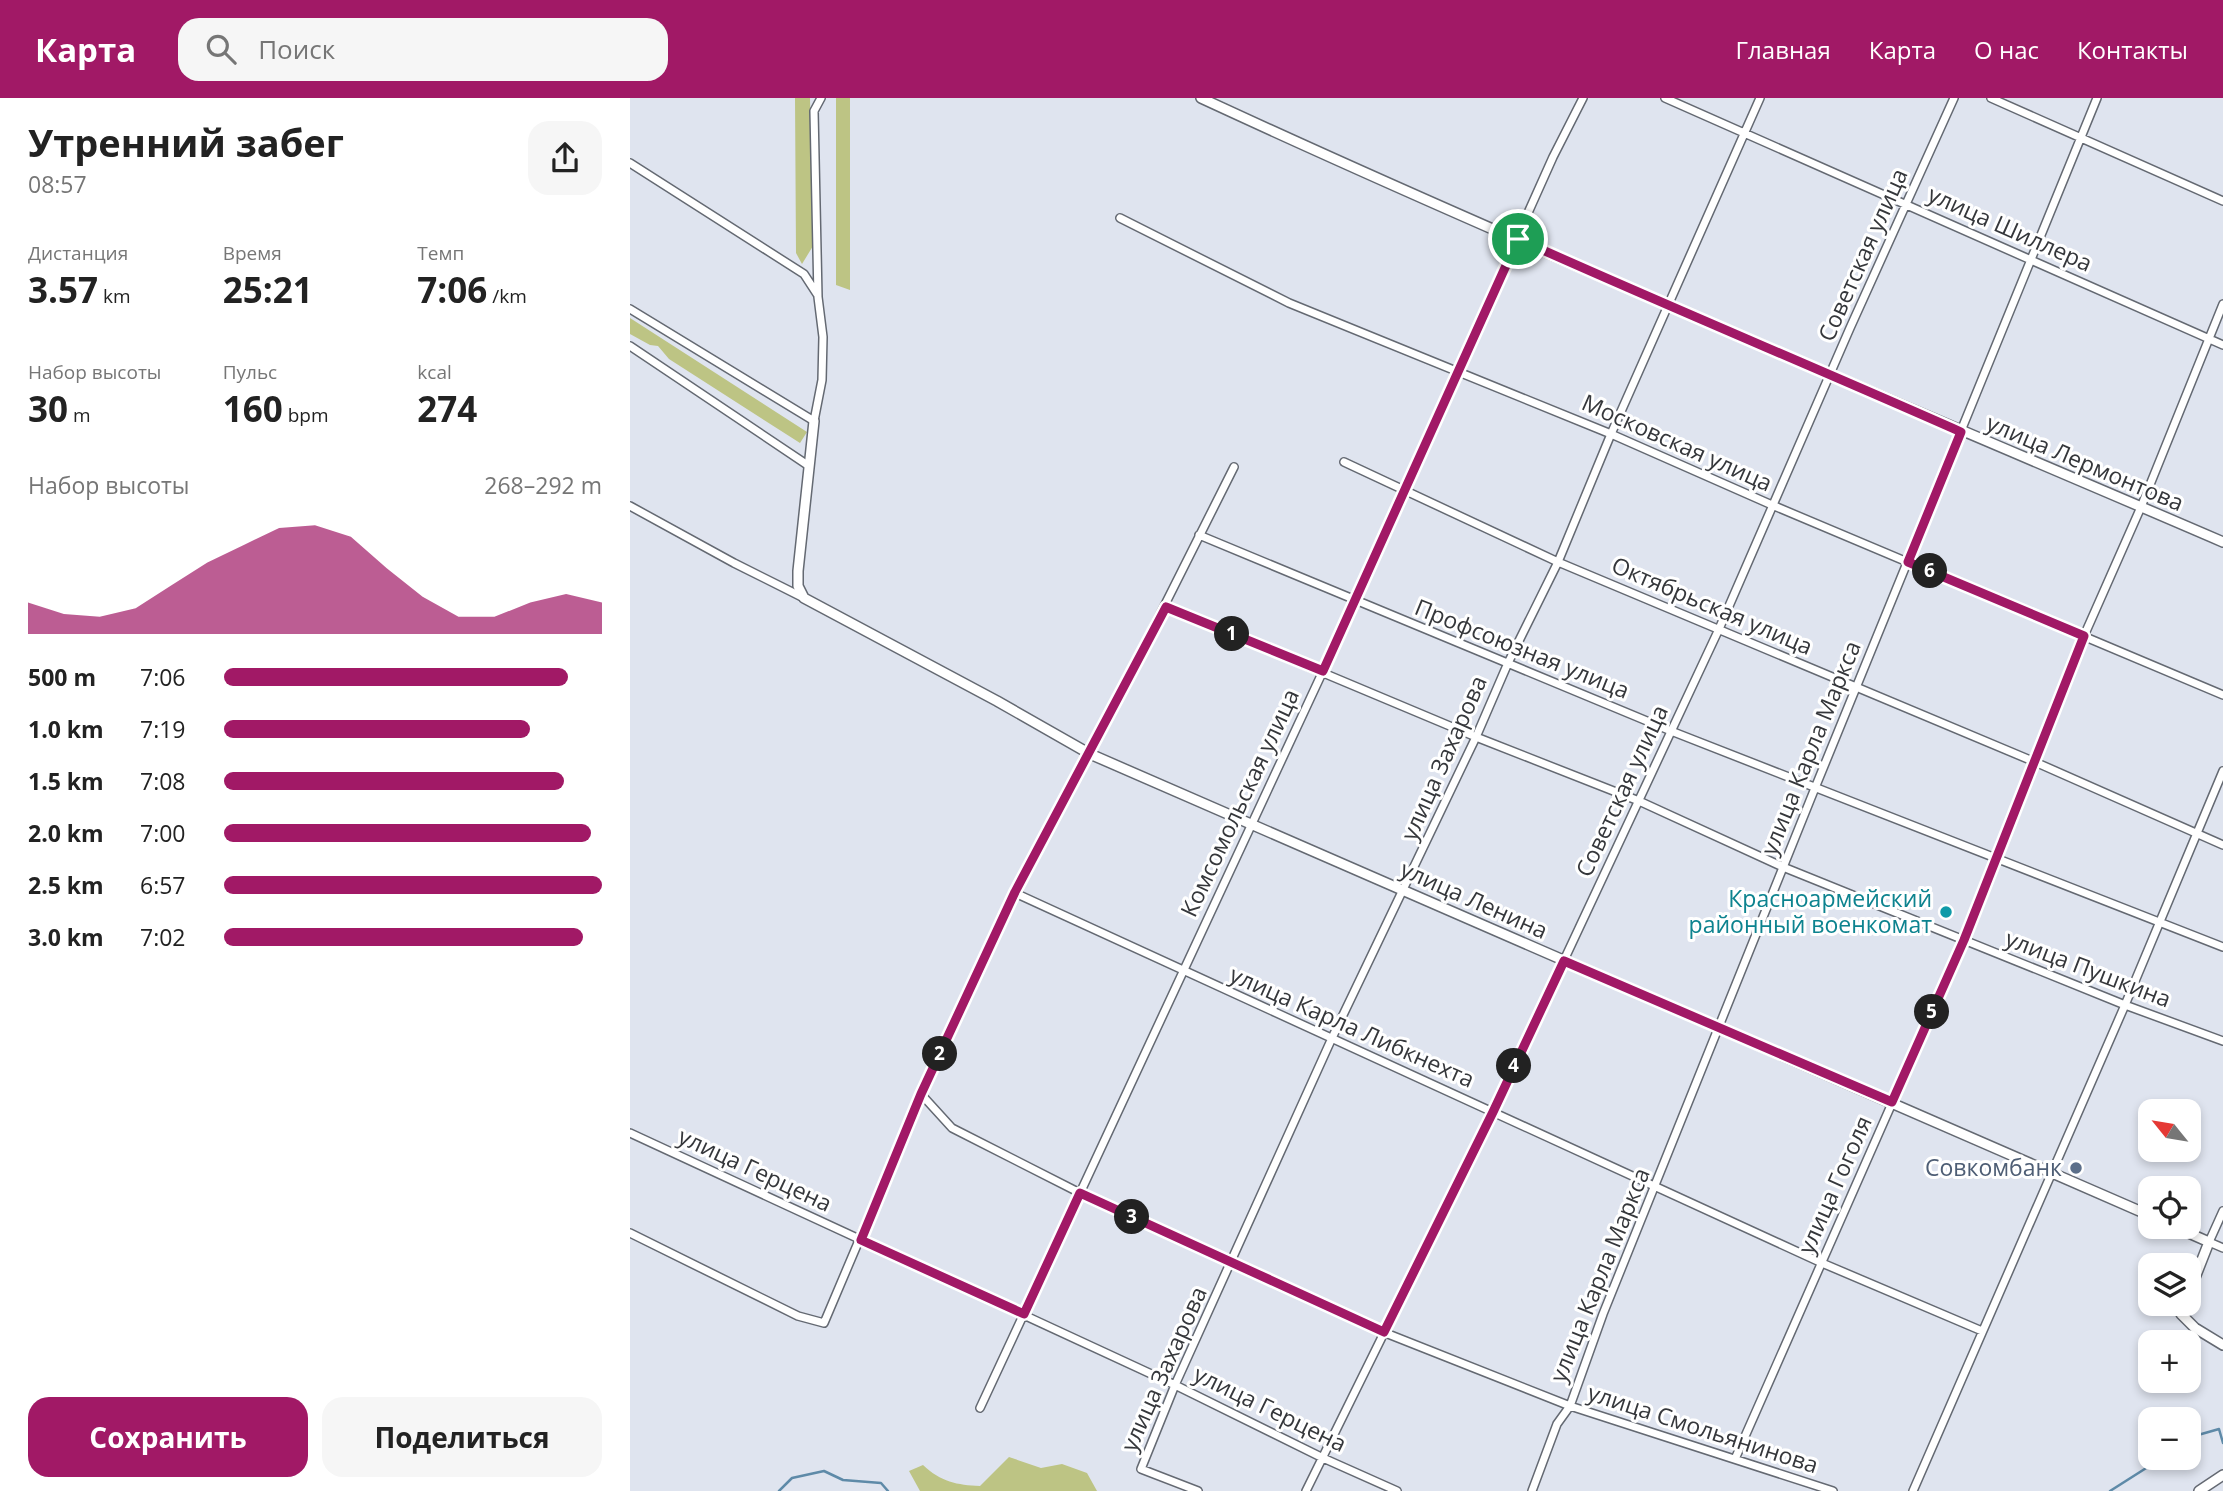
<!DOCTYPE html>
<html lang="ru">
<head>
<meta charset="utf-8">
<style>
	:root { --surface:#fff; --page:#f6f6f6; --text:#222; --muted:#767676; --accent:#a11966 }
	body { margin:0; font-family:"Open Sans",sans-serif; background:var(--page); color:var(--text); height:100vh; display:flex; flex-direction:column; font-size:26px; white-space:nowrap }
	* { box-sizing:border-box; margin:0 }
	p { font-size:23px; color:var(--muted) }
	.icon { flex:none; width:38px; height:38px; fill:none; stroke:currentColor; stroke-width:2; stroke-linecap:round; stroke-linejoin:round }
	.map { position:relative; flex:1; overflow:hidden }
	.side { display:flex; flex-direction:column; background:var(--surface); width:630px }
	.side>* { flex:none }
	.needle { width:46px; rotate:300deg }
	.controls { position:absolute; left:1508px; top:1001px; display:grid; gap:14px }
	.controls a { display:grid; place-items:center; width:63px; height:63px; border-radius:14px; background:var(--surface); box-shadow:0 4px 10px #0003; font-size:35px }
	.pin { position:absolute; display:grid; place-items:center; width:60px; height:60px; color:#fff; margin:-30px; border:4px solid #fff; border-radius:50%; box-shadow:0 2px 7px #0007 }
	.km { position:absolute; width:35px; height:35px; margin:-18px; border-radius:50%; background:#222; color:#fff; font-size:19px; line-height:35px; text-align:center }
	.round { display:grid; place-items:center; flex:none; width:74px; height:74px; border-radius:21px; background:var(--page) }
	.summary { display:flex; align-items:center; justify-content:space-between; height:119px; padding:0 28px }
	h1 { font-size:38px; font-weight:700; line-height:52px }
	.stats { display:grid; grid-template-columns:repeat(3,1fr); gap:10px; height:119px; padding:7px 28px }
	.stats div { display:grid; align-content:center }
	.stats b { font-size:35px; font-weight:700 }
	.stats small { font-size:19px; font-weight:400 }
	.stats p { font-size:19px }
	.chart { height:196px; padding:14px 28px }
	.chart p { display:flex; justify-content:space-between }
	.chart svg { width:100%; height:126px; margin-top:7px; fill:var(--accent); opacity:.7 }
	.button { display:flex; gap:14px; margin-top:auto; padding:14px 28px }
	.button a { flex:1; height:80px; border-radius:21px; background:var(--accent); color:#fff; font-size:28px; font-weight:700; line-height:80px; text-align:center }
	.button a+a { background:var(--page); color:var(--text) }
	ul { padding:0 28px; list-style:none; font-size:23px }
	li { display:grid; grid-template-columns:112px 84px 1fr; align-items:center; height:52px }
	li i { height:18px; border-radius:9px; background:var(--accent) }
	header { display:flex; align-items:center; gap:42px; box-sizing:border-box; height:98px; padding:0 35px; background:var(--accent); color:#fff }
	header strong { font-size:33px }
	nav { display:flex; gap:38px; margin-inline-start:auto; font-size:24px }
	.search { width:490px; height:63px; background:var(--page); display:flex; align-items:center; gap:18px; box-sizing:border-box; padding:0 24px; border-radius:21px; color:var(--muted); font-size:26px }
	main { display:flex; flex:1; min-height:0 }
	.map>svg:first-child { display:block }
	.green { fill:#bdc484 }
	.lines { fill:none; stroke-linecap:round; stroke-linejoin:round }
	.stream { stroke:#5e8aa8; stroke-width:2.5 }
	.minor-casing { stroke:#646972; stroke-width:10 }
	.tertiary-casing { stroke:#646972; stroke-width:12 }
	.minor { stroke:#fff; stroke-width:7 }
	.tertiary { stroke:#fff; stroke-width:9 }
	.route-casing { stroke:#fff; stroke-width:14 }
	.route { stroke:#a11966; stroke-width:9 }
	.culture-dot { fill:#0f9aa8; stroke:#fff; stroke-width:2.5 }
	.service-dot { fill:#5c6f8a; stroke:#fff; stroke-width:2.5 }
	.labels { text-anchor:middle; stroke-width:6; stroke-linejoin:round; paint-order:stroke }
	.street-label { font-size:23px; fill:#35373b; stroke:#fff }
	.culture-label { font-size:23px; fill:#0d838f; stroke:#fff; text-anchor:end }
	.service-label { font-size:23px; fill:#4e5e75; stroke:#fff; text-anchor:end }
</style>
</head>
<body>
<header>
<strong>Карта</strong>
<div class="search"><svg class="icon" aria-label="search" viewBox="0 0 24 24"><circle cx="10" cy="10" r="6"/><path d="M15 15l6 6"/></svg>Поиск</div>
<nav><a>Главная</a><a>Карта</a><a>О нас</a><a>Контакты</a></nav>
</header>
<main>
<section class="side">
<div class="summary"><div><h1>Утренний забег</h1><p>08:57</p></div><a class="round"><svg class="icon" aria-label="share" viewBox="0 0 24 24"><path d="M12 15V3M7 8l5-5 5 5M5 13v7h14v-7"/></svg></a></div>
<div class="stats">
<div><p>Дистанция</p><b>3.57<small> km</small></b></div>
<div><p>Время</p><b>25:21</b></div>
<div><p>Темп</p><b>7:06<small> /km</small></b></div>
</div>
<div class="stats">
<div><p>Набор высоты</p><b>30<small> m</small></b></div>
<div><p>Пульс</p><b>160<small> bpm</small></b></div>
<div><p>kcal</p><b>274</b></div>
</div>
<div class="chart"><p><span>Набор высоты</span>268–292 m</p>
<svg viewBox="0 0 160 44" preserveAspectRatio="none"><path d="M0 44V33L10 37L20 38L30 35L40 27L50 19L60 13L70 7L80 6L90 10L100 21L110 31L120 38L130 38L140 33L150 30L160 33V44z"/></svg>
</div>
<ul>
<li><b>500 m</b>7:06<i style="width:91%"></i></li>
<li><b>1.0 km</b>7:19<i style="width:81%"></i></li>
<li><b>1.5 km</b>7:08<i style="width:90%"></i></li>
<li><b>2.0 km</b>7:00<i style="width:97%"></i></li>
<li><b>2.5 km</b>6:57<i style="width:100%"></i></li>
<li><b>3.0 km</b>7:02<i style="width:95%"></i></li>
</ul>
<div class="button"><a>Сохранить</a><a>Поделиться</a></div>
</section>
<div class="map">
<svg width="1593" height="1393" viewBox="0 0 1593 1393">
	<rect width="100%" height="100%" fill="#dfe4ef"/>
	<path class="green" d="M165,0h15l3,148 -11,18 -6,-11z
		M206,0h14v192l-14,-5z
		M0,220l177,114 -7,11 -131,-84 -11,-13 -8,-1 -20,-11z
		M379,1359l32,11 21,-4 25,9 10,18h-177l-11,-20 14,-6c18,17 34,20 57,21z"/>
	<g class="lines">
		<path class="stream" d="M1559,1342l9,-5 21,-6 4,14
			M149,1393l13,-13 32,-7 19,9 38,3 7,8
			M1480,1393l52,-33"/>
		<defs>
			<path id="minor" d="M1035,0l558,247
				M1361,0l232,103
				M0,65l174,111 13,20
				M490,120l169,85 322,131 161,71 451,190
				M0,211l184,112 8,-41 1,-43 -5,-40 -4,-186 7,-13
				M0,248l179,120
				M714,364l214,100 477,200 188,83
				M0,408l104,57 70,35
				M569,437l472,196 552,216
				M536,509l310,130 163,64 144,66 342,138 98,36
				M385,795l807,370 160,68
				M291,996l31,34 128,65 303,139 187,74 263,85
				M0,1035l545,252 148,73 74,33
				M1593,1113l-14,31 14,6
				M0,1135l168,83 26,7 97,-229 94,-201 90,-169 129,-257
				M350,1310l343,-737 230,-514 30,-59
				M1105,1361l229,-519 120,-304 57,-129 82,-203
				M568,1393l-57,-22 34,-84 157,-347 144,-301 32,-74 50,-101 53,-128 149,-336
				M676,1393l187,-379 226,-483 131,-301 104,-230
				M902,1393l25,-67 13,-18 33,-92 212,-526 282,-690
				M1283,1393l212,-486 98,-234"/>
			<path id="tertiary" d="M571,0c337,156 681,297 1022,444
				M184,323l-16,150v15l6,12 193,103 93,53 1061,462
				M1545,1129l34,15 -20,51
				M1555,1206l-4,10 14,14 28,17
				M1569,1393l24,-16"/>
		</defs>
		<use href="#minor" class="minor-casing"/>
		<use href="#tertiary" class="tertiary-casing"/>
		<use href="#minor" class="minor"/>
		<use href="#tertiary" class="tertiary"/>
	</g>
	<g class="lines">
		<defs>
			<path id="route" d="M888,141c147,66 296,128 443,193l-53,130 176,74 -120,304 -72,162 -328,-141 -71,151 -109,220 -304,-139 -56,121 -163,-74 60,-146 94,-202 151,-285 157,64z"/>
		</defs>
		<use href="#route" class="route-casing"/>
		<use href="#route" class="route"/>
	</g>
	<circle class="culture-dot" cx="1316" cy="814" r="7"/>
	<circle class="service-dot" cx="1446" cy="1070" r="7"/>
	<g class="labels">
		<g class="street-label">
			<text transform="translate(1380 131) rotate(24)" y="8">улица Шиллера</text>
			<text transform="translate(1233 157) rotate(-66)" y="8">Советская улица</text>
			<text transform="translate(1047 345) rotate(24)" y="8">Московская улица</text>
			<text transform="translate(1455 365) rotate(23)" y="8">улица Лермонтова</text>
			<text transform="translate(1082 508) rotate(23)" y="8">Октябрьская улица</text>
			<text transform="translate(892 551) rotate(22)" y="8">Профсоюзная улица</text>
			<text transform="translate(1181 650) rotate(-68)" y="8">улица Карла Маркса</text>
			<text transform="translate(814 660) rotate(-66)" y="8">улица Захарова</text>
			<text transform="translate(992 693) rotate(-65)" y="8">Советская улица</text>
			<text transform="translate(610 705) rotate(-65)" y="8">Комсомольская улица</text>
			<text transform="translate(844 802) rotate(24)" y="8">улица Ленина</text>
			<text transform="translate(1458 871) rotate(21)" y="8">улица Пушкина</text>
			<text transform="translate(722 929) rotate(24)" y="8">улица Карла Либкнехта</text>
			<text transform="translate(125 1072) rotate(25)" y="8">улица Герцена</text>
			<text transform="translate(1205 1087) rotate(-66)" y="8">улица Гоголя</text>
			<text transform="translate(970 1177) rotate(-68)" y="8">улица Карла Маркса</text>
			<text transform="translate(534 1271) rotate(-66)" y="8">улица Захарова</text>
			<text transform="translate(640 1311) rotate(26)" y="8">улица Герцена</text>
			<text transform="translate(1073 1331) rotate(18)" y="8">улица Смольянинова</text>
		</g>
		<g class="culture-label">
			<text x="1302" y="809">Красноармейский<tspan x="1302" dy="26">районный военкомат</tspan></text>
		</g>
		<g class="service-label">
			<text x="1432" y="1078">Совкомбанк</text>
		</g>
	</g>
</svg>
<div class="controls">
<a><svg class="needle" viewBox="-14 -14 28 28"><path d="M0-13l5 13h-10z" fill="#e53935"/><path d="M0 13l5-13h-10z" fill="#767676"/></svg></a>
<a><svg class="icon" aria-label="locate" viewBox="0 0 24 24"><circle cx="12" cy="12" r="6"/><path d="M12 2v4M12 18v4M2 12h4M18 12h4"/></svg></a>
<a><svg class="icon" aria-label="layers" viewBox="0 0 24 24"><path d="M12 4l9 5-9 5-9-5zM3 14l9 5 9-5"/></svg></a>
<a>+</a>
<a>−</a>
</div>
<div class="pin" style="left:888px;top:141px;background:#1e9e55"><svg class="icon" aria-label="arrive" viewBox="0 0 24 24"><path d="M6 21V4h12l-3 4 3 4H6"/></svg></div>
<b class="km" style="left:602px;top:536px">1</b>
<b class="km" style="left:310px;top:956px">2</b>
<b class="km" style="left:502px;top:1119px">3</b>
<b class="km" style="left:884px;top:968px">4</b>
<b class="km" style="left:1302px;top:914px">5</b>
<b class="km" style="left:1300px;top:473px">6</b>
</div>
</main>
</body>
</html>
